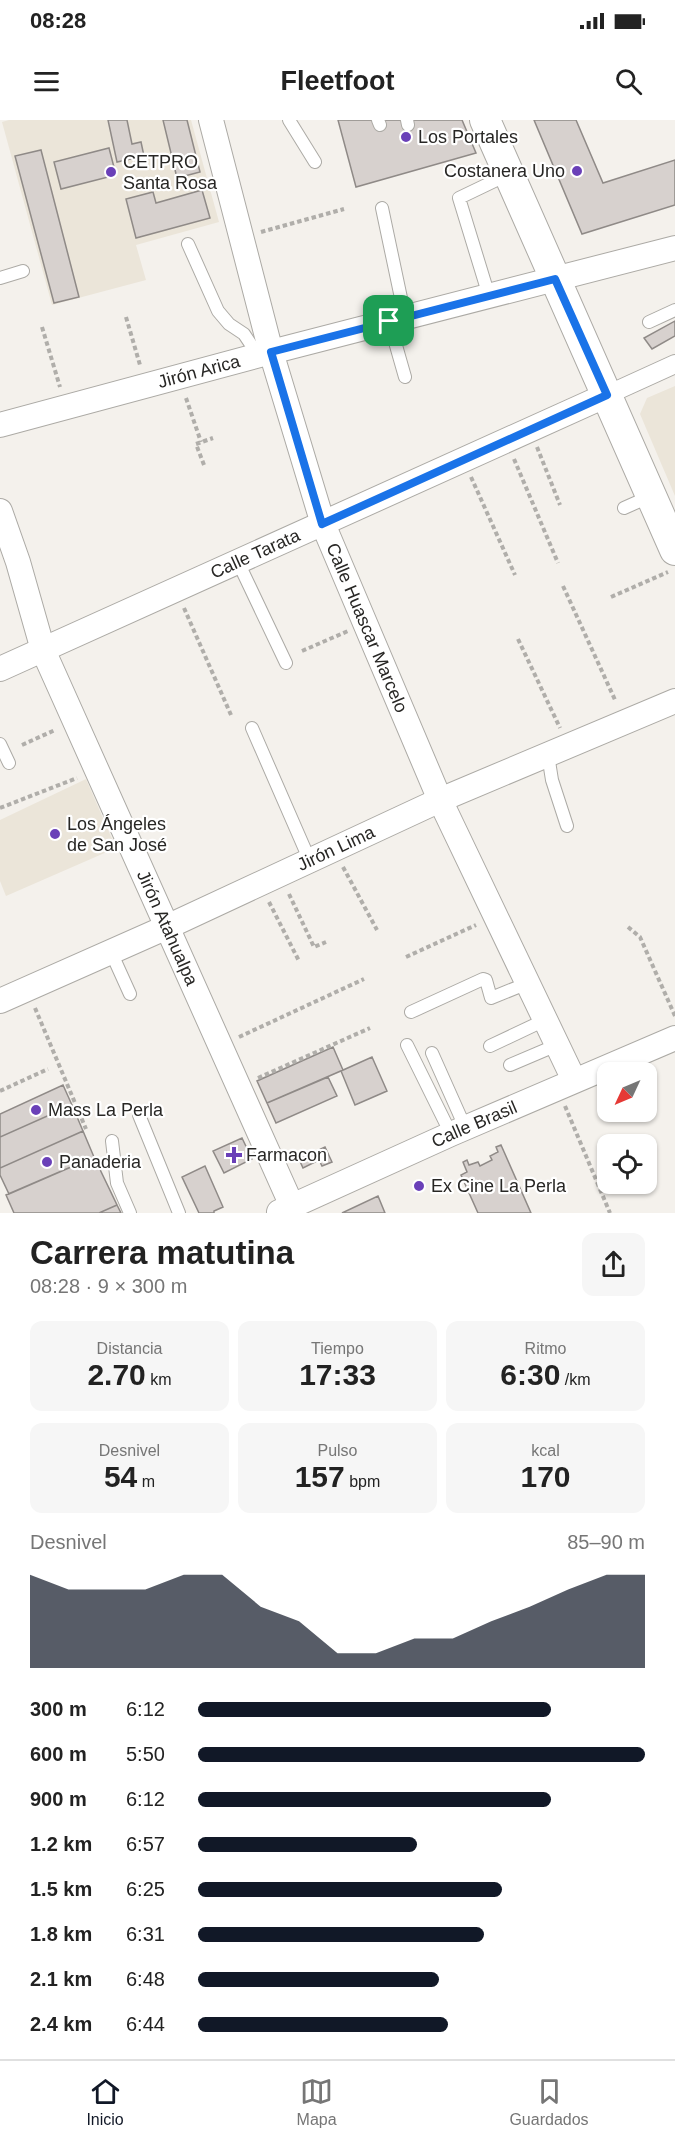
<!DOCTYPE html>
<html lang="es">
<head>
<meta charset="utf-8">
<style>
	:root { --surface:#fff; --page:#f6f6f6; --text:#222; --muted:#767676; --line:#e0e0e0; --accent:#111827 }
	body { margin:0; font-family:Helvetica,sans-serif; background:var(--page); color:var(--text); height:100vh; display:flex; flex-direction:column; font-size:22px; white-space:nowrap }
	* { box-sizing:border-box; margin:0 }
	p { font-size:20px; color:var(--muted) }
	.icon { flex:none; width:33px; height:33px; fill:none; stroke:currentColor; stroke-width:2; stroke-linecap:round; stroke-linejoin:round }
	.map { position:relative; height:1093px; overflow:hidden }
	.details { display:flex; flex-direction:column; background:var(--surface); flex:1 }
	.details>* { flex:none }
	.needle { width:39px; rotate:226deg }
	.tools { position:absolute; left:597px; top:942px; display:grid; gap:12px }
	.tools a { display:grid; place-items:center; width:60px; height:60px; border-radius:12px; background:var(--surface); box-shadow:0 2px 4px #0004; font-size:30px }
	.pin { position:absolute; display:grid; place-items:center; width:51px; height:51px; color:#fff; margin:-26px; border-radius:12px; box-shadow:0 3px 9px #0006 }
	.round { display:grid; place-items:center; flex:none; width:63px; height:63px; border-radius:12px; background:var(--page) }
	.head { display:flex; align-items:center; justify-content:space-between; height:102px; padding:0 30px }
	h1 { font-size:33px; font-weight:600; line-height:45px }
	.figures { display:grid; grid-template-columns:repeat(3,1fr); gap:9px; height:102px; padding:6px 30px }
	.figures div { display:grid; align-content:center; border-radius:12px; background:var(--page); text-align:center }
	.figures b { font-size:30px; font-weight:600 }
	.figures small { font-size:16px; font-weight:400 }
	.figures p { font-size:16px }
	.chart { height:168px; padding:12px 30px }
	.chart p { display:flex; justify-content:space-between }
	.chart svg { width:100%; height:108px; margin-top:6px; fill:var(--accent); opacity:.7 }
	ul { padding:0 30px; list-style:none; font-size:20px }
	li { display:grid; grid-template-columns:96px 72px 1fr; align-items:center; height:45px }
	li i { height:15px; border-radius:8px; background:var(--accent) }
	.status { display:flex; justify-content:space-between; align-items:center; height:42px; padding:0 30px; background:var(--surface); direction:ltr }
	.status svg { height:16px; fill:currentColor }
	header { display:flex; justify-content:space-between; align-items:center; height:78px; padding:0 30px; background:var(--surface); font-size:27px; font-weight:600 }
	.tabs { display:flex; justify-content:space-around; align-items:center; height:84px; border-top:2px solid var(--line); background:var(--surface); font-size:16px; color:var(--muted) }
	.tabs a { display:grid; justify-items:center; gap:3px }
	.tabs .on { color:var(--accent) }
	.map>svg:first-child { display:block }
	.built { fill:#ebe5d9 }
	.building { fill:#d7d1ce; stroke:#8f8a87; stroke-width:1.5 }
	.lines { fill:none; stroke-linecap:round; stroke-linejoin:round }
	.service-casing { stroke:#acaaa5; stroke-width:14 }
	.pedestrian-casing { stroke:#acaaa5; stroke-width:20 }
	.minor-casing { stroke:#acaaa5; stroke-width:26 }
	.tertiary-casing { stroke:#acaaa5; stroke-width:32 }
	.path { stroke:#b0aeaa; stroke-width:4; stroke-dasharray:4.5 3; stroke-linecap:butt }
	.service { stroke:#fff; stroke-width:12 }
	.pedestrian { stroke:#fff; stroke-width:18 }
	.minor { stroke:#fff; stroke-width:24 }
	.tertiary { stroke:#fff; stroke-width:30 }
	.route-casing { stroke:#fff; stroke-width:12 }
	.route { stroke:#1a73e8; stroke-width:8 }
	.poi-dot { fill:#6a40b8; stroke:#fff; stroke-width:2 }
	.labels { text-anchor:middle; stroke-width:4.5; stroke-linejoin:round; paint-order:stroke }
	.poi-label { font-size:18px; fill:#282725; stroke:#fff; text-anchor:start }
	.street-label { font-size:18px; fill:#282725; stroke:#fff }
</style>
</head>
<body>
<div class="status"><b>08:28</b><svg viewBox="0 0 49 12"><path d="M0 12V9h3v3zM5 12V6h3v6zM10 12V3h3v9zM15 12V0h3v12zM26 1h20v11H26zM47 4h2v5h-2z"/></svg></div>
<header><svg class="icon" aria-label="menu" viewBox="0 0 24 24"><path d="M4 6h16M4 12h16M4 18h16"/></svg>Fleetfoot<svg class="icon" aria-label="search" viewBox="0 0 24 24"><circle cx="10" cy="10" r="6"/><path d="M15 15l6 6"/></svg></header>
<div class="map">
<svg width="675" height="1093" viewBox="0 0 675 1093">
	<rect width="100%" height="100%" fill="#f4f1ec"/>
	<path class="built" d="M9,0h182l28,102 -83,23 10,35 -94,25 -50,-183z
		M675,266v110l-35,-82 7,-16z
		M86,659l30,69 -110,48 -6,-15v-61z"/>
	<path class="building" d="M108,0h19l5,24 9,-2 3,14 -27,6z
		M163,0h24l13,52 -23,6z
		M338,0h124l14,33 -120,34z
		M534,0h42l27,63 72,-23v45l-93,29z
		M109,28l7,27 -55,14 -7,-27z
		M41,30l38,147 -25,6 -39,-147z
		M202,70l8,28 -74,20 -10,-39 27,-7 3,11z
		M675,201v15l-23,13 -8,-11z
		M333,927l10,23 -76,33 -10,-22z
		M372,937l15,34 -32,14 -14,-34z
		M328,957l9,19 -61,27 -9,-20z
		M63,965l9,20 -72,32v-23z
		M72,985l11,26 -83,37v-31z
		M83,1011l11,26 -85,37 -9,-19v-7z
		M242,1018l10,21 -28,14 -11,-22z
		M501,1025l30,68h-53l-17,-38 6,-3 -4,-10 4,-2 2,5 9,-3 2,4 12,-6 -2,-4 8,-4 -2,-5z
		M325,1027l7,15 -10,4 -3,-6 -16,8 -4,-9z
		M94,1037l23,48 -18,8h-85l-8,-18z
		M205,1046l18,41 -9,4v2h-15l-17,-36z
		M378,1076l7,17h-43z
		M117,1085l4,8h-22z"/>
	<g class="lines">
		<defs>
			<path id="service" d="M289,0l26,42
				M378,0l2,5
				M407,0l1,5
				M382,88l23,109
				M188,124l30,67 11,13 15,10 14,21
				M0,158l23,-7
				M489,176l-30,-98 50,-24
				M389,201l16,56
				M649,202l26,-12
				M624,388l27,-12
				M238,442l48,101
				M252,608l58,133
				M0,624l9,19
				M548,635l4,25 15,46
				M111,832l19,42
				M411,892l72,-33 3,1 5,18 37,-15
				M407,925l44,89
				M490,926l55,-26
				M432,933l33,74
				M510,945l47,-20
				M139,995l40,98
				M112,1021l5,42 13,30"/>
			<path id="pedestrian" d="M607,275l68,-31"/>
			<g id="minor">
				<path id="s1" d="M211,0l60,232 52,172 117,276 134,280"/>
				<path id="s2" d="M0,305l271,-73 404,-104"/>
				<path id="s3" d="M0,391l18,51 25,88 249,556"/>
				<path id="s4" d="M0,549l607,-274"/>
				<path id="s5" d="M0,881l167,-74 273,-127 235,-99"/>
				<path id="s6" d="M279,1092l172,-78 224,-96"/>
			</g>
			<path id="tertiary" d="M485,0l190,430"/>
		</defs>
		<use href="#service" class="service-casing"/>
		<use href="#pedestrian" class="pedestrian-casing"/>
		<use href="#minor" class="minor-casing"/>
		<use href="#tertiary" class="tertiary-casing"/>
		<path class="path" d="M261,112l83,-23
			M126,197l14,48
			M42,207l18,60
			M186,278l15,44
			M537,327l23,58
			M514,339l44,104
			M204,345l-8,-21 17,-6
			M471,357l44,98
			M563,466l53,116
			M611,477l57,-25
			M184,488l47,107
			M518,519l42,89
			M302,531l46,-20
			M22,625l33,-15
			M0,688l77,-30
			M343,747l34,63
			M289,774l25,53 12,-5
			M269,782l30,59
			M628,807l12,10 35,79
			M406,837l70,-32
			M35,888l51,121
			M239,917l125,-58
			M258,958l112,-50
			M0,971l48,-22
			M565,986l45,107"/>
		<use href="#service" class="service"/>
		<use href="#pedestrian" class="pedestrian"/>
		<use href="#minor" class="minor"/>
		<use href="#tertiary" class="tertiary"/>
	</g>
	<g class="lines">
		<defs>
			<path id="route" d="M555,159l52,116 -285,129 -51,-172z"/>
		</defs>
		<use href="#route" class="route-casing"/>
		<use href="#route" class="route"/>
	</g>
	<g class="poi-dot">
		<circle cx="406" cy="17" r="6"/>
		<circle cx="577" cy="51" r="6"/>
		<circle cx="111" cy="52" r="6"/>
		<circle cx="55" cy="714" r="6"/>
		<circle cx="36" cy="990" r="6"/>
		<path d="M231 1026h6v6h6v6h-6v6h-6v-6h-6v-6h6z"/>
		<circle cx="47" cy="1042" r="6"/>
		<circle cx="419" cy="1066" r="6"/>
	</g>
	<g class="labels">
		<g class="poi-label">
			<text x="418" y="23">Los Portales</text>
			<text x="123" y="48">CETPRO<tspan x="123" dy="21">Santa Rosa</tspan></text>
			<text x="565" y="57" text-anchor="end">Costanera Uno</text>
			<text x="67" y="710">Los Ángeles<tspan x="67" dy="21">de San José</tspan></text>
			<text x="48" y="996">Mass La Perla</text>
			<text x="246" y="1041">Farmacon</text>
			<text x="59" y="1048">Panaderia</text>
			<text x="431" y="1072">Ex Cine La Perla</text>
		</g>
		<g class="street-label">
			<text dy="6" stroke="none"><textPath href="#s2" startOffset="206">Jirón Arica</textPath></text>
			<text dy="6" stroke="none"><textPath href="#s4" startOffset="280">Calle Tarata</textPath></text>
			<text dy="6" stroke="none"><textPath href="#s1" startOffset="532">Calle Huascar Marcelo</textPath></text>
			<text dy="6" stroke="none"><textPath href="#s5" startOffset="369">Jirón Lima</textPath></text>
			<text dy="6" stroke="none"><textPath href="#s3" startOffset="450">Jirón Atahualpa</textPath></text>
			<text dy="6" stroke="none"><textPath href="#s6" startOffset="214">Calle Brasil</textPath></text>
		</g>
	</g>
</svg>
<div class="tools">
<a><svg class="needle" viewBox="-14 -14 28 28"><path d="M0-13l5 13h-10z" fill="#e53935"/><path d="M0 13l5-13h-10z" fill="#767676"/></svg></a>
<a><svg class="icon" aria-label="locate" viewBox="0 0 24 24"><circle cx="12" cy="12" r="6"/><path d="M12 2v4M12 18v4M2 12h4M18 12h4"/></svg></a>
</div>
<div class="pin" style="left:389px;top:201px;background:#1e9e55"><svg class="icon" aria-label="arrive" viewBox="0 0 24 24"><path d="M6 21V4h12l-3 4 3 4H6"/></svg></div>
</div>
<section class="details">
<div class="head"><div><h1>Carrera matutina</h1><p>08:28 · 9 × 300 m</p></div><a class="round"><svg class="icon" aria-label="share" viewBox="0 0 24 24"><path d="M12 15V3M7 8l5-5 5 5M5 13v7h14v-7"/></svg></a></div>
<div class="figures">
<div><p>Distancia</p><b>2.70<small> km</small></b></div>
<div><p>Tiempo</p><b>17:33</b></div>
<div><p>Ritmo</p><b>6:30<small> /km</small></b></div>
</div>
<div class="figures">
<div><p>Desnivel</p><b>54<small> m</small></b></div>
<div><p>Pulso</p><b>157<small> bpm</small></b></div>
<div><p>kcal</p><b>170</b></div>
</div>
<div class="chart"><p><span>Desnivel</span>85–90 m</p>
<svg viewBox="0 0 160 44" preserveAspectRatio="none"><path d="M0 44V6L10 12L20 12L30 12L40 6L50 6L60 19L70 25L80 38L90 38L100 32L110 32L120 25L130 19L140 12L150 6L160 6V44z"/></svg>
</div>
<ul>
<li><b>300 m</b>6:12<i style="width:79%"></i></li>
<li><b>600 m</b>5:50<i style="width:100%"></i></li>
<li><b>900 m</b>6:12<i style="width:79%"></i></li>
<li><b>1.2 km</b>6:57<i style="width:49%"></i></li>
<li><b>1.5 km</b>6:25<i style="width:68%"></i></li>
<li><b>1.8 km</b>6:31<i style="width:64%"></i></li>
<li><b>2.1 km</b>6:48<i style="width:54%"></i></li>
<li><b>2.4 km</b>6:44<i style="width:56%"></i></li>
</ul>
</section>
<nav class="tabs">
<a class="on"><svg class="icon" aria-label="home" viewBox="0 0 24 24"><path d="M3 11l9-7 9 7M6 9v11h12V9"/></svg>Inicio</a>
<a><svg class="icon" aria-label="map" viewBox="0 0 24 24"><path d="M3 6l6-2 6 2 6-2v14l-6 2-6-2-6 2zM9 4v14M15 6v14"/></svg>Mapa</a>
<a><svg class="icon" aria-label="saved" viewBox="0 0 24 24"><path d="M7 4h10v16l-5-4-5 4z"/></svg>Guardados</a>
</nav>
</body>
</html>
